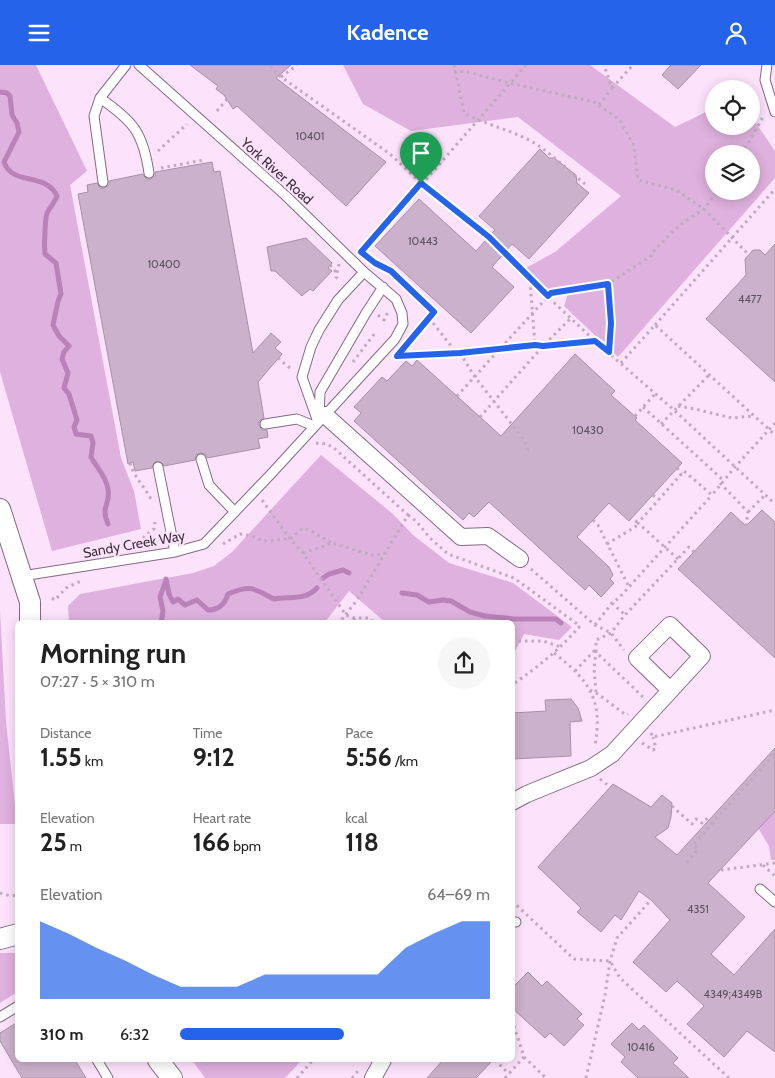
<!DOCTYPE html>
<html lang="en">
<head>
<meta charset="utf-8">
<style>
	:root { --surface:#fff; --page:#f6f6f6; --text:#222; --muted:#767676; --accent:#2563eb }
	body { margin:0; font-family:Cabin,sans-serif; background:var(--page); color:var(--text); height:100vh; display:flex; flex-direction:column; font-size:19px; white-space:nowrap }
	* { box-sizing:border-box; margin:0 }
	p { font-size:16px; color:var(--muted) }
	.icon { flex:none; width:28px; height:28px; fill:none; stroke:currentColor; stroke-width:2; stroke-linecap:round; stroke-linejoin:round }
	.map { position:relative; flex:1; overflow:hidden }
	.side { position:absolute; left:15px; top:555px; width:500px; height:442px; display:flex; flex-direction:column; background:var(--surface); border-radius:8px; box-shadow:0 2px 12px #0003 }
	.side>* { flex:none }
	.controls { position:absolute; left:705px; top:15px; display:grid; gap:10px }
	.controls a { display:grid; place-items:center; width:55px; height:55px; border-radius:50%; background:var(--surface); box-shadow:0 2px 12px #0003; font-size:25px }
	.pin { position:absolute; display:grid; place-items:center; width:42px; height:42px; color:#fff; margin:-51px -21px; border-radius:50% 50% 50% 0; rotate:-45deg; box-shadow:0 0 5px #0007 }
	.pin .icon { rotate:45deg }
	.round { display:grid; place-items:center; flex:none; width:52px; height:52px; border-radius:26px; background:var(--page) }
	.summary { display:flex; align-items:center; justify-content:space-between; height:85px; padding:0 25px }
	h1 { font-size:28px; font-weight:700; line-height:38px }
	.stats { display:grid; grid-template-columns:repeat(3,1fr); gap:8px; height:85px; padding:5px 25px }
	.stats div { display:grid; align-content:center }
	.stats b { font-size:25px; font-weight:700 }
	.stats small { font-size:14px; font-weight:400 }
	.stats p { font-size:14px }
	.chart { height:140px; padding:10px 25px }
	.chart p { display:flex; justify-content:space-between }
	.chart svg { width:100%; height:90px; margin-top:5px; fill:var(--accent); opacity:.7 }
	ul { padding:0 25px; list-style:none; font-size:16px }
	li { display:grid; grid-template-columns:80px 60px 1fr; align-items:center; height:38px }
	li i { height:12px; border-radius:6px; background:var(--accent) }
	header { display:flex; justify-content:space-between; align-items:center; height:65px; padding:0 25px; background:var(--accent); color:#fff; font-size:22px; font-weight:700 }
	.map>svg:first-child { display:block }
	.green { fill:#dfb1de; fill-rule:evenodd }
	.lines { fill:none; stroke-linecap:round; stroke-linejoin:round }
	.stream { stroke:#b983b9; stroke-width:5 }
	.building { fill:#cbb1cb; stroke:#a990a8 }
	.service-casing { stroke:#836a82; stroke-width:11 }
	.minor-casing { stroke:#836a82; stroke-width:18 }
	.tertiary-casing { stroke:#836a82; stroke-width:22 }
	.path { stroke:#c0aabf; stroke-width:3; stroke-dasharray:2.5 4; stroke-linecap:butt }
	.service { stroke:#fff; stroke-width:9 }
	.minor { stroke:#fff; stroke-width:16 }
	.tertiary { stroke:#fff; stroke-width:20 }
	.route-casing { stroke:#fff; stroke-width:10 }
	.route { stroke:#2563eb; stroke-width:6 }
	.labels { text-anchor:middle; stroke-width:4.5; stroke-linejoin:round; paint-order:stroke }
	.number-label { font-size:11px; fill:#605260 }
	.street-label { font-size:14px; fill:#3c323c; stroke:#fde2fc }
</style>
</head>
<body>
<header><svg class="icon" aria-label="menu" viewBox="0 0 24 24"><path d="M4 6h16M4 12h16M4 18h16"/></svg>Kadence<svg class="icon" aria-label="person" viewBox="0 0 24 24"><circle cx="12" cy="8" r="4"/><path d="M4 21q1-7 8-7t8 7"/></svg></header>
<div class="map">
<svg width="775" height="1013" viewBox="0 0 775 1013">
	<rect width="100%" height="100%" fill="#fde2fc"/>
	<path class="green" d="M0,0h36l51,106 -17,14 51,273 13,33 7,38 -89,22 -52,-179z
		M343,0h247l85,62 39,-19v18h37v-10l24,35v27l-157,179 -54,-51 5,-15 -18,2 -27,-24 31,-17 66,-56 -103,-79 -107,14 -48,-27zM714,89h37v37h-37z
		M321,390l72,59 20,21 36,28 64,20 59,44 -13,13 -35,-6 -11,21 -1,-32 -127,-1 -36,-31 -24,31h-256l-1,-16 12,-12 113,-21 21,-7 18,-14z
		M0,545l6,112 11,102h-17z
		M775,746v49h-4l-2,-14 -11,-18z
		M0,888h18l-1,39 -17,11z
		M192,995h110l-17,18h-80z"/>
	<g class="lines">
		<path class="stream" d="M0,27l7,1 3,3 2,19 5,8 2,9 -15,30c9,25 41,9 53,34 -2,6 -7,11 -10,17 -2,7 -3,33 -2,41l11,9 5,31 -3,7 -5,24 6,11 10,10 -5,6 -2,7 6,14 -4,15 5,6 8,26 -3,7 2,7 15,2 2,7 -2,14c6,11 15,19 17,32 3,15 -8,17 0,35
			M323,513l6,-4 14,-4 6,3
			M166,514l3,15 4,8 5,-3 7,6 12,-5 11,10c11,0 17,-6 20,-16 24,-10 26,-5 46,5 16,-3 31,2 43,-11
			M402,528l15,2 12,7 14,-2 8,1 19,11 15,4 29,3h42l5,4
			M161,558l2,-12 -3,-14 6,-17"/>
	</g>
	<path class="building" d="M190,0h101l-15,13 110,84 -40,44 -109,-100 -4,3 -9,-14 -8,-6 2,-3z
		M671,0h30l-23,24 -16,-14z
		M540,84l9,9h5l22,17 1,8 12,10 -60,66 -17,-15 -20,23 22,20 -43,46 -96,-87 44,-47 57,52 19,-21 -16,-14z
		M212,97l2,10 6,-1 33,182 18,-20 10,9 -6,6 7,6 -24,28 6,36 -5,3v4l3,5h5l1,7 -10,2 2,9 -53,10 -2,-4 -5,-1 -4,2 -1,5 -31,6 -2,-3 -5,-2 -3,2 -2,5 -17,3 -2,-9 -5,2 -50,-270 10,-2 -1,-7 10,-2 3,5h4l5,-3v-4l34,-7 3,5h5l4,-3v-4z
		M306,173l26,25 -4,5 4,3 -19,20 -3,-2 -8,7 -27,-25h-4l-4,-24z
		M775,179v138l-69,-63 40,-44 -1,-16 8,-9h7l5,5z
		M575,289l40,37 -4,4 26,23 -2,2 47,43 -53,58 -20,-18 -32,34 32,30 4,8 -3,4 4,4 -13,14 -12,-12 -4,5 -96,-88 -15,15 -5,-4 -6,7 -109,-99 7,-8 -7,-6 28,-30 5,4 19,-20 6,5 5,-6 84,76z
		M762,445l13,12v136l-97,-89 53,-57 15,14z
		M571,634l7,9 4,13 -12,1 1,34 -59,3v-46l34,-2 -1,-11z
		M775,683v63l-67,72 37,34 -34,37 23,21 41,-46v123l-28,-21 -23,26 -37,-33 17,-18 -27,-25 -11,11 -33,-30 37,-42 -19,-20 -12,-9 -18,29 -6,-5 -14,17 -24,-20 4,-4 -43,-41 75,-83 38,23 11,-12 10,8 -1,14 -3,11 -13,9 22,18z
		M528,907l14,14 5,-5 35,33 -5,5 7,6 -20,21 -14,-13 -5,5 -33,-30v-20z
		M18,957v38h57l11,18h-64l-22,-37v-8z
		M632,958l7,7 5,-5 34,33 -5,5 16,15h-51l-17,-16 4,-5 -14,-13z
		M443,995h50l-17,18h-49z"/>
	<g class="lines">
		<defs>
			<path id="service" d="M767,0l-2,15 10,32
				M100,33c33,23 43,34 49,75
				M103,117l-9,-66 6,-18 26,-33
				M319,352l1,-25 46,-79 17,-26
				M318,357l-16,-45 9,-30 8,-17 19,-30 26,-28
				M265,359l32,-5 17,7
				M201,394l8,26 26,27
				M158,402l17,85
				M22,511l153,-24 29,-8 67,-70 124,-135 8,-15 -1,-11 -6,-14 -32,-27 -79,-77 -146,-130
				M760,824l15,13
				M512,857h4
				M0,952l18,-11
				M97,995l11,18"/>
			<path id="minor" d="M325,350l136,122 27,-1 32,23
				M512,737l15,-8 64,-26 21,-14 90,-98 -32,-31 -33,33 33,32
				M373,1013l10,-18"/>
			<path id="tertiary" d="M0,444l30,93v21
				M0,874l18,-5
				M158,995l14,18"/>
		</defs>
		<use href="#service" class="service-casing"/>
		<use href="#minor" class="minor-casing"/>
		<use href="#tertiary" class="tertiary-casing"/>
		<path class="path" d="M454,0l10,48c24,13 53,18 75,33 16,11 31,26 46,38
			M270,1l11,11 109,77 31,29 68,54 41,43 65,61 79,69 101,94
			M454,6l14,1 41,11 85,19 26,18 14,26 4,34 38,10 28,19 45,46
			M281,12l16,-12
			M612,23l21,-23
			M599,40l13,-17 -8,-23
			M217,46l10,-12
			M158,86l29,-27
			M742,89l21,-37
			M161,103l43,-8
			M362,188l164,-188
			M373,196l18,9 43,42 -25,29
			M339,199l-3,13 4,4
			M330,200l7,8
			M530,216l5,64
			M608,219l3,39 -2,29
			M378,250l6,5 4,-8
			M429,253l27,34
			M655,260l120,-136
			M460,288l15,24 49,63 5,14
			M397,291l63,-3 75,-8 8,1 52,-5
			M278,293l13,11
			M353,297l22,-29
			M621,298l34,-38 120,110
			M457,331l94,-103 57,-9 43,-28 4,-7 25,-24 24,-16 14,-18
			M678,341l17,3 37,9 21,-2
			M643,342l80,73
			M635,351l20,-22
			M480,352l63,-71 28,-28
			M661,359l48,-49
			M316,378l11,1 7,4 74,67 -51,85 -18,23
			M130,398c4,14 14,23 21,36
			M677,403l5,5
			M720,418l28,29 -2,14
			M653,430l5,5
			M262,435l28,39 13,14 43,62 8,3h15l6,5
			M748,447l17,-17
			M408,450l8,6 14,17 18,16 66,24 66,48c-22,25 -41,40 -68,59
			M593,455l5,5 31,62
			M223,479l17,-10 12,2 10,5 28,-2 13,-11 10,4 19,11
			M607,479l28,-17 3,-4 -6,-5
			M146,480l-2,-8 10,-8 1,-7
			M303,488l29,-10 43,13 9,-3
			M678,494l-40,-36 46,-52 28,24 23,-28 40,-44
			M531,504l64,56 16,8 13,17
			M52,533l3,2 11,-12 15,-7
			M612,538l13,12
			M354,553l1,5
			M595,560l17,-22 7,-5 93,-103
			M512,576h31l18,6
			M554,588c36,28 49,47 41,93
			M575,606l20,-21
			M590,625l8,4 28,21 2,-1
			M596,627l-2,-23 2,-17
			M643,632l-47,-45v-12l15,-7 14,-18 64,-68 5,5
			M651,668l2,4 122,-27
			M642,678l11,7 3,-2 -3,-11
			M600,714l10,8
			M672,741l20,18 4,-5 6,4 4,-4 6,5
			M687,798l11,-14 -5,-4 82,-92
			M763,800l12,11
			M721,805l54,-7
			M0,828l11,3 7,-1
			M512,836l62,58 36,2 10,17 109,100
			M770,870l5,-3
			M512,947l2,-3
			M524,992l22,21
			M495,995l14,14
			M297,1013l16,-18
			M352,1013l6,-7
			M505,1013l19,-21 -12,-37
			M586,1013l19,-83 5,-34 7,-23 34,-38"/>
		<use href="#service" class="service"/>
		<use href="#minor" class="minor"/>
		<use href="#tertiary" class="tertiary"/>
	</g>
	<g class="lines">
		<defs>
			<path id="route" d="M421,118l68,54 59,59 3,-3 57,-9 3,39 -2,29 -14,-11 -52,5 -8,-1 -75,8 -63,3 37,-44 -43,-41 -16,-8 -14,-11z"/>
		</defs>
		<use href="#route" class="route-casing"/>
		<use href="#route" class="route"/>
	</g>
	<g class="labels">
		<g class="number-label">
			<text x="310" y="75">10401</text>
			<text x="423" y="180">10443</text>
			<text x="164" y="203">10400</text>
			<text x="750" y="238">4477</text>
			<text x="588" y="369">10430</text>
			<text x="698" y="848">4351</text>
			<text x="733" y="933">4349;4349B</text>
			<text x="641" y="986">10416</text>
		</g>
		<g class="street-label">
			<text transform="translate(277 106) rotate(42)" y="5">York River Road</text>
			<text transform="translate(134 479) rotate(-10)" y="5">Sandy Creek Way</text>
		</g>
	</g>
</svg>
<div class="controls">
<a><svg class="icon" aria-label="locate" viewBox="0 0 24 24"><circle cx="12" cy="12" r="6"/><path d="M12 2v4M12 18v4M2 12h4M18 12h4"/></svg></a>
<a><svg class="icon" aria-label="layers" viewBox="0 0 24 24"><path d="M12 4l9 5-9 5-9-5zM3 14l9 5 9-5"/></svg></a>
</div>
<div class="pin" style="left:421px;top:118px;background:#1e9e55"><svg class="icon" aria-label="arrive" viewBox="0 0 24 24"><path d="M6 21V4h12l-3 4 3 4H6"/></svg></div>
<section class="side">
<div class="summary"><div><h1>Morning run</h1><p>07:27 · 5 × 310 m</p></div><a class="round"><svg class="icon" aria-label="share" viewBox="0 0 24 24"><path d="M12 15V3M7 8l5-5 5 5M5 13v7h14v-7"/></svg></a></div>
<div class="stats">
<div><p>Distance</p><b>1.55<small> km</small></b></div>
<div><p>Time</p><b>9:12</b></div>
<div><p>Pace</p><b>5:56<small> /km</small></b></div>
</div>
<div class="stats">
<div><p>Elevation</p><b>25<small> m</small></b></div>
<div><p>Heart rate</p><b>166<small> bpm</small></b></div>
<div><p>kcal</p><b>118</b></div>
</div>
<div class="chart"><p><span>Elevation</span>64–69 m</p>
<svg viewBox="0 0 160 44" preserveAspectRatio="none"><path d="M0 44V6L10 12L20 19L30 25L40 32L50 38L60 38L70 38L80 32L90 32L100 32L110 32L120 32L130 19L140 12L150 6L160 6V44z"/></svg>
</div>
<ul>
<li><b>310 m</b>6:32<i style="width:53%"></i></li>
</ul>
</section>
</div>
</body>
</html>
